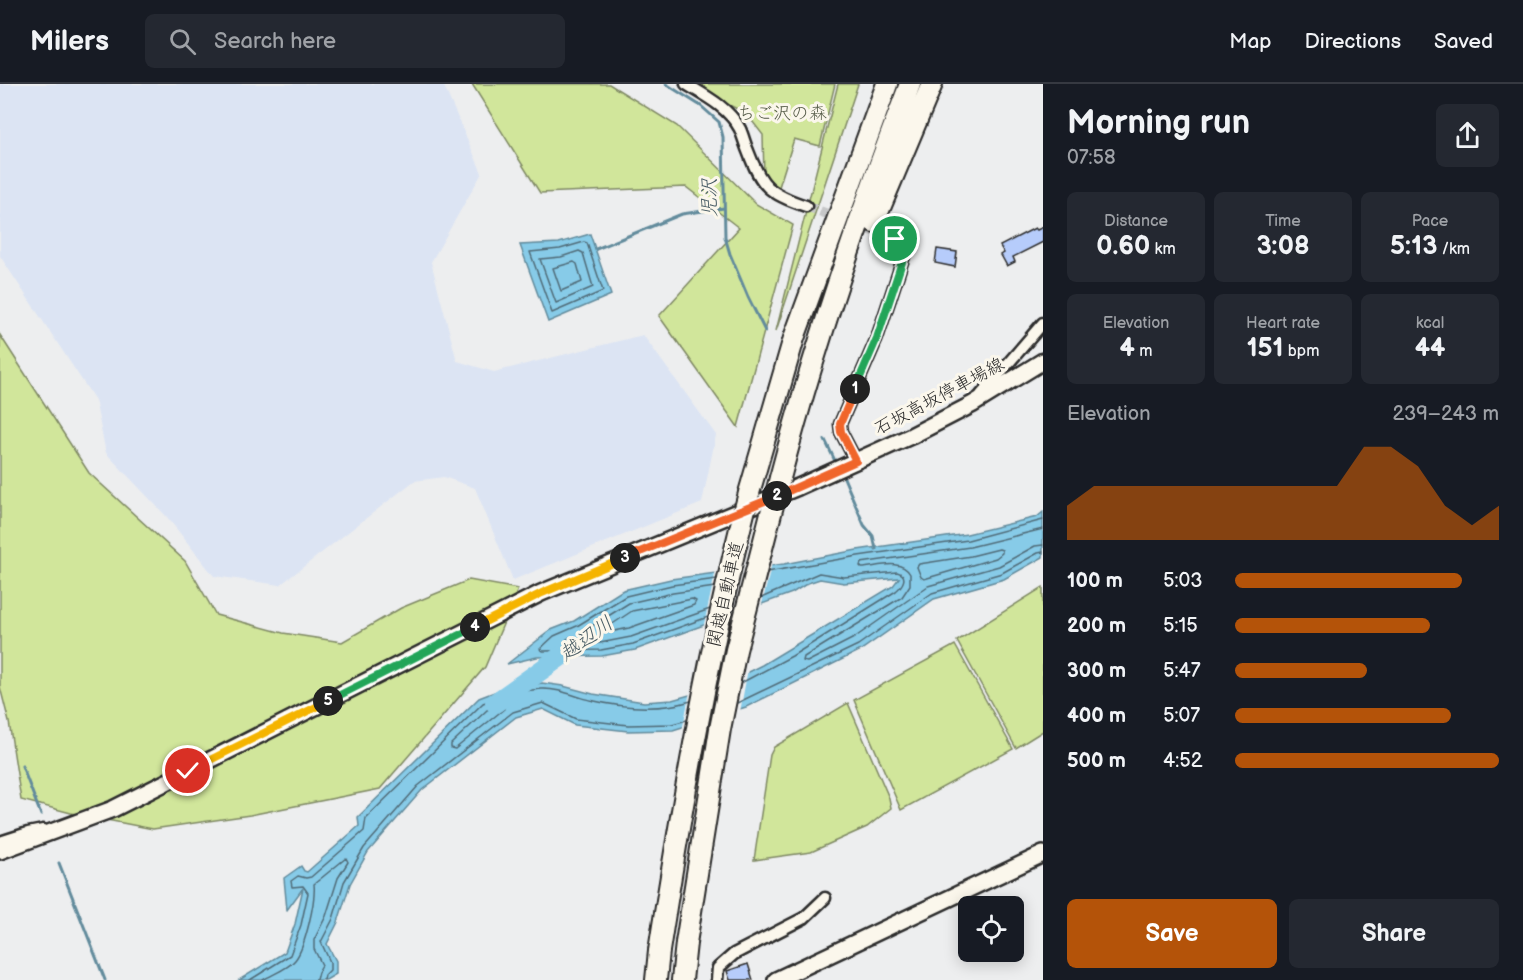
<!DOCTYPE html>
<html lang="en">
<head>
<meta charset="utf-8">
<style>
	:root { --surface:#171b24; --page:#242831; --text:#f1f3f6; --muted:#9ea1a6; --line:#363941; --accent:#b45309 }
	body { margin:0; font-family:"Balsamiq Sans","Klee One",sans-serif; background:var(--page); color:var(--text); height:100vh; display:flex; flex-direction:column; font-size:22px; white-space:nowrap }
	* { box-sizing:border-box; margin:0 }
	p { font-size:20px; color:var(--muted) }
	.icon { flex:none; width:33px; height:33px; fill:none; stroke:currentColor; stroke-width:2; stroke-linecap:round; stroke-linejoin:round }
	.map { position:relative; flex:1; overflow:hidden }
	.panel { display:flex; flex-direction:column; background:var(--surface); width:480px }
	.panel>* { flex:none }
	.tools { position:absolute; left:958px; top:812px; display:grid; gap:12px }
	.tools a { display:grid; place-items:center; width:66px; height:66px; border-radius:9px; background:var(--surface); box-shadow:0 3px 15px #0003; font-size:30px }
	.pin { position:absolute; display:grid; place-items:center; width:51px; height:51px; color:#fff; margin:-26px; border:3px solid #fff; border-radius:50%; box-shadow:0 2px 6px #0007 }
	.km { position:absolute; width:30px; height:30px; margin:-15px; border-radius:50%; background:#222; color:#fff; font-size:16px; line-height:30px; text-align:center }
	.round { display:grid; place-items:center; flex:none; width:63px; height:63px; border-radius:9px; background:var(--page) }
	.headline { display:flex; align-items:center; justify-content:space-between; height:102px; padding:0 24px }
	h1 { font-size:33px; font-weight:800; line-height:45px }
	.metrics { display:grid; grid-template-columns:repeat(3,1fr); gap:9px; height:102px; padding:6px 24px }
	.metrics div { display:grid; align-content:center; border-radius:9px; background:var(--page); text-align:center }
	.metrics b { font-size:26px; font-weight:800 }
	.metrics small { font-size:16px; font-weight:400 }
	.metrics p { font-size:16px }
	.chart { height:168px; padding:12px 24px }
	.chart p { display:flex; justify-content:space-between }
	.chart svg { width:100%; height:108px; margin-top:6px; fill:var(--accent); opacity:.7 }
	.cta { display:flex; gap:12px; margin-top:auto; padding:12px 24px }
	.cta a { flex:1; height:69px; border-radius:9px; background:var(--accent); color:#fff; font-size:24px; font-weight:800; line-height:69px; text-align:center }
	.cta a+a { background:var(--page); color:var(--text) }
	ul { padding:0 24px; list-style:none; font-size:20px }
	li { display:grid; grid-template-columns:96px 72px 1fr; align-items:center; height:45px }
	li i { height:15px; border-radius:8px; background:var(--accent) }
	header { display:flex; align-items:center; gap:36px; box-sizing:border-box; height:84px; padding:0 30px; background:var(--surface); border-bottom:2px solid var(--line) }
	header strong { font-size:28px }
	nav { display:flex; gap:33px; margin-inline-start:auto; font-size:21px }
	.search { width:420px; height:54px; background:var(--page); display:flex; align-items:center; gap:15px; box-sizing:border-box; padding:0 21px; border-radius:9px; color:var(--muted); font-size:22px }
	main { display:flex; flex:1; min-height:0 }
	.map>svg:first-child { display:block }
	.built { fill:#dce4f3 }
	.green { fill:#d1e69b; stroke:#7e8863; stroke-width:1.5 }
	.water { fill:#87cbe8; stroke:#628b9c; stroke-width:1.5 }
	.pier { fill:#edeeef }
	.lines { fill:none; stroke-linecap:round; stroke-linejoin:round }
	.shore { stroke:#506b77; stroke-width:1.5 }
	.stream { stroke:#628b9c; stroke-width:3 }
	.river { stroke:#87cbe8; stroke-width:20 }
	.building { fill:#b6ccfb; stroke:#2b2b2b; stroke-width:1.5 }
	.street-tunnel { stroke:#c6c7c8; stroke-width:10; stroke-dasharray:10 5; stroke-linecap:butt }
	.street-casing { stroke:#2b2b2b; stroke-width:15 }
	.secondary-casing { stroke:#2b2b2b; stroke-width:20 }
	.highway-casing { stroke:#2b2b2b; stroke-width:24 }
	.street { stroke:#fbf7ec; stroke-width:10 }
	.secondary { stroke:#fbf7ec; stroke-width:15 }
	.highway { stroke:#fbf7ec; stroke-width:20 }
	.highway-bridge-casing { stroke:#2b2b2b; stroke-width:24; stroke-linecap:butt }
	.highway-bridge { stroke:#fbf7ec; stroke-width:20 }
	.split-1-casing { stroke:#fff; stroke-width:12 }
	.split-2-casing { stroke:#fff; stroke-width:12 }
	.split-3-casing { stroke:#fff; stroke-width:12 }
	.split-4-casing { stroke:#fff; stroke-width:12 }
	.split-5-casing { stroke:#fff; stroke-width:12 }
	.split-6-casing { stroke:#fff; stroke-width:12 }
	.split-1 { stroke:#22a559; stroke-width:8 }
	.split-2 { stroke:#f0652b; stroke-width:8 }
	.split-3 { stroke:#f0652b; stroke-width:8 }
	.split-4 { stroke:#f5b400; stroke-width:8 }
	.split-5 { stroke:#22a559; stroke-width:8 }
	.split-6 { stroke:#f5b400; stroke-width:8 }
	.labels { text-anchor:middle; stroke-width:6; stroke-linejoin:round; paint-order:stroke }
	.park-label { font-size:18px; fill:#545a47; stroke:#fbf7ec }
	.street-label { font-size:18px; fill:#2b2b2b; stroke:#fbf7ec }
	.water-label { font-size:20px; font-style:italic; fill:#475b64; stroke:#fbf7ec }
</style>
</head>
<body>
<header>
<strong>Milers</strong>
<div class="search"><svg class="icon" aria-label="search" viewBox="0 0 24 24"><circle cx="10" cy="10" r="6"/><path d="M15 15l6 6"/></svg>Search here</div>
<nav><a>Map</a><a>Directions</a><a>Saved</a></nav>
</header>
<main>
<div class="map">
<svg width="1043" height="896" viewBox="0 0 1043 896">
	<rect width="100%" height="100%" fill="#edeeef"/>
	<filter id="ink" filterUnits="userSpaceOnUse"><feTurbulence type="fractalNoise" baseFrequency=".0167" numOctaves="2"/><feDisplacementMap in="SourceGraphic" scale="12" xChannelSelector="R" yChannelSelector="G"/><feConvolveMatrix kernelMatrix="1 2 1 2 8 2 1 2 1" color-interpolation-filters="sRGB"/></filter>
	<g filter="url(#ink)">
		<path class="built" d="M0,0h443l39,89 -51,89 26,99 37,11 149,-37 73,100 -14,68 -189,77 -38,-92 -31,-11 -30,4 -134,104 -66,-9 -47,-59 -61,-64 -11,-53 -95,-144z"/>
		<path class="green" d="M472,0h137l68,42 79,78 37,21 -55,202 -79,-111 80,-88 -53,-41 -146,6z
			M696,0h139l-15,62 -26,-7 -15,48 2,3 -17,-12 -1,-43 -17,-22 -21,-10z
			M838,0h20l-82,247z
			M0,251l89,138 96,88 31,54 67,18 59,9 59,-34 68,-28 49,9 -33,78 -105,122 -130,26 -97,14 -82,-16 -50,-13 -12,-78 -9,-35z
			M1043,503v144l-27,17 -59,-107z
			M955,561l58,104 -112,61 -47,-110z
			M848,619l41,95 2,10 -24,19 -56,25 -57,8 16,-105 4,-8z"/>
		<path class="water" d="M590,150l21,61 -63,27 -28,-77 39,-2z
			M1043,428v45l-39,22 -70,20 -73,51 -115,57 -73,23 -45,1 -53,-6 -32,-16 -27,8 -94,73 -54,62 -18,32 -12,38 -11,22 9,17v13l-10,6h-87l46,-28 10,-28 8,-36 -16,22 -3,-32 17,-12 3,5 3,1 52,-46 -1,-9 121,-119 18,-7 45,-8 21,3 30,8 51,8 28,-2 46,-13 44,-22 131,-79 6,-8 -55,5 -24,-4 -12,4 -16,10 -157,57 -33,6 -65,1 -30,7 44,-34 23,-9 49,-31 48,-11 113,-15 73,-14 110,-16 70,-17z"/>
		<path class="pier" d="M772,479l-11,45 -58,21 13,-59z
			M748,585l-8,43 -58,19 8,-39 27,-7z"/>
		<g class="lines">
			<path class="shore" d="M584,158l3,1 16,48 -51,22 -22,-61 30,-3z
				M579,167l4,2 10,34 -37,16 -16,-44 21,-2z
				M574,178l3,2 5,18 -21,9 -8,-23z
				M1043,445l-73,18 -109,16 -1,3 2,2c16,-1 39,-10 48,6v11l-8,12 -98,60 -1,4 4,1 47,-24 74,-52 71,-20 36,-20 8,-1
				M999,465l3,1v3l-6,5 -72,21 -3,-2 -4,-10 2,-3 52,-8z
				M767,488l91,-16 110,-16 75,-20
				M692,515l4,2 -2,4 -65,23 -19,4 -3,-2 1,-3 24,-16z
				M710,525l-79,28 -31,6 -31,1 -3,-2 1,-3 14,-6 48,-30 44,-10 42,-6
				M708,533l-75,27 -32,6 -58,1 -3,-2 14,-13 23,-10 49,-30 46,-11 45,-6
				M741,599l51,-27 104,-65c7,-6 13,-16 1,-19l-53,5 -25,-4 -58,25
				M737,619l121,-58 74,-52 70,-20 36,-20 5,-1
				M501,620l4,2 -1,3 -49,40 -4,-1v-4l36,-34z
				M250,896l40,-25 11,-30 7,-32 -5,-7 -11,1 -1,-6 7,-5 8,2 5,-1 53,-46 2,-13 117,-115c17,-7 39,-12 58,-14 17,-1 33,7 49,11 33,8 68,11 101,1
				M263,896c10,-6 25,-11 32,-20 10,-12 21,-60 19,-76l32,-26 2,4 -10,16 -12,38 -12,24v9l8,16 -4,7 -2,8
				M324,896l1,-5 5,-5v-8l-9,-20 12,-23 11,-37 20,-34 54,-62 95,-74 30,-9 33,16 52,6 44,-1 15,-4"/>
			<path class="stream" d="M666,0l35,22 18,16 4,15 2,100 5,17 18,43 17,34
				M596,165l86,-35 42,-6
				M825,356l12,25
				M842,389l22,52 9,11 3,13
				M22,682l19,49
				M59,779l46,117"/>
			<path class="river" d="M495,619l86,-61"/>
		</g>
		<path class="building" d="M1043,143v15l-30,15 2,5 -8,4 -6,-11 3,-2 -4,-7 35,-18 2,2z
			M937,165l20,3 -2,15 -20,-4z
			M748,880l5,16h-23l-3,-9z"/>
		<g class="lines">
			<path class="street-tunnel" d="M806,122l35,13
				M864,144l31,11"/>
			<defs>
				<path id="street" d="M686,0c20,12 43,24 54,45 3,7 5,15 8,22 13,35 21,43 58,55
					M981,311l62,-72
					M856,377l-15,-29 -1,-8 37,-86 29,-88 -3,-7 -8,-4
					M0,758l28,-9 15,-3
					M717,896l1,-12 16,-14 70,-36 21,-20"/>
				<path id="secondary" d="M0,767l113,-42 428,-216 257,-106 113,-51 62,-32 70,-43
					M776,896l267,-126"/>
				<path id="highway" d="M874,138l58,-138
					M780,394c35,-133 80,-265 130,-394
					M749,409l45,-155 93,-254
					M656,896l3,-29
					M682,896l4,-37"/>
			</defs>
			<use href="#street" class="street-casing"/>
			<use href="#secondary" class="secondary-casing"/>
			<use href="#highway" class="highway-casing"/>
			<use href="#street" class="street"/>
			<use href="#secondary" class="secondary"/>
			<use href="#highway" class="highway"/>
			<defs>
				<path id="highway-bridge" d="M686,859l34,-214 16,-79 44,-172
					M659,867c24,-154 51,-307 90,-458"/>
			</defs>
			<use href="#highway-bridge" class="highway-bridge-casing"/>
			<use href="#highway-bridge" class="highway-bridge"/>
		</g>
	</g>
	<g class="lines" filter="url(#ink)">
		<defs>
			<path id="split-1" d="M855,305l22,-51 29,-88 -3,-7 -8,-4"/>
			<path id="split-2" d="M777,412l79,-35 -15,-29 -1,-8 15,-35"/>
			<path id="split-3" d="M625,474l152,-62"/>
			<path id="split-4" d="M475,543l67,-34 83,-35"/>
			<path id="split-5" d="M328,617l147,-74"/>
			<path id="split-6" d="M188,687l140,-70"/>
		</defs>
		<use href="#split-1" class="split-1-casing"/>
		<use href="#split-2" class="split-2-casing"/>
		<use href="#split-3" class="split-3-casing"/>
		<use href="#split-4" class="split-4-casing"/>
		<use href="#split-5" class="split-5-casing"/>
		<use href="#split-6" class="split-6-casing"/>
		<use href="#split-1" class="split-1"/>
		<use href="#split-2" class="split-2"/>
		<use href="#split-3" class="split-3"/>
		<use href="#split-4" class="split-4"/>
		<use href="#split-5" class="split-5"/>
		<use href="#split-6" class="split-6"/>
	</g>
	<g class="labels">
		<g class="park-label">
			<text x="782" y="35">ちご沢の森</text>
		</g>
		<g class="street-label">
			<text transform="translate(939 312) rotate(-28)" y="6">石坂高坂停車場線</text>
			<text transform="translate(725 510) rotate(-77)" y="6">関越自動車道</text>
		</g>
		<g class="water-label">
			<text transform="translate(709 114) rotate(-91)" y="7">児沢</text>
			<text transform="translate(586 554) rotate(-36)" y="7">越辺川</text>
		</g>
	</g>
</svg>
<div class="tools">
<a><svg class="icon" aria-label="locate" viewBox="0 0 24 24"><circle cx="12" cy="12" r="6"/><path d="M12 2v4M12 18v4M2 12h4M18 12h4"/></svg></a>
</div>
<div class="pin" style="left:895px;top:155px;background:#1e9e55"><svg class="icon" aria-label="arrive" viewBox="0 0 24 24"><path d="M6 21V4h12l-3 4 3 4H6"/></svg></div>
<div class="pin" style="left:188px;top:687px;background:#d93025"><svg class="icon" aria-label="check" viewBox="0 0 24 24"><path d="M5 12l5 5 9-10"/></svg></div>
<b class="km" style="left:855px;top:305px">1</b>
<b class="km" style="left:777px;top:412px">2</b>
<b class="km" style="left:625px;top:474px">3</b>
<b class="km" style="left:475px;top:543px">4</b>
<b class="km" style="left:328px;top:617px">5</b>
</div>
<section class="panel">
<div class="headline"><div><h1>Morning run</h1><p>07:58</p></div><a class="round"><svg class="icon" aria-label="share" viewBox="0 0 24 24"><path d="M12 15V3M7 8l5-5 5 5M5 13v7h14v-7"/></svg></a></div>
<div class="metrics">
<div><p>Distance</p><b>0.60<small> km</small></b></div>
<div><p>Time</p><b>3:08</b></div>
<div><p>Pace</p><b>5:13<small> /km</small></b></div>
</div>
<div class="metrics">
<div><p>Elevation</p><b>4<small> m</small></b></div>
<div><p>Heart rate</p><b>151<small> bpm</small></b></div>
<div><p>kcal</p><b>44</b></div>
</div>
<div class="chart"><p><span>Elevation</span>239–243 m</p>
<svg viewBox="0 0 160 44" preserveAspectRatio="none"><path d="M0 44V30L10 22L20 22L30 22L40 22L50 22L60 22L70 22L80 22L90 22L100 22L110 6L120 6L130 14L140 30L150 38L160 30V44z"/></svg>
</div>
<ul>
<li><b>100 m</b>5:03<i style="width:86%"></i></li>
<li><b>200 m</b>5:15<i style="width:74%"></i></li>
<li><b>300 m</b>5:47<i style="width:50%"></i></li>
<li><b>400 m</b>5:07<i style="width:82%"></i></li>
<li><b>500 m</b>4:52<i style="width:100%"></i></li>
</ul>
<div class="cta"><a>Save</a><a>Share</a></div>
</section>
</main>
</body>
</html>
